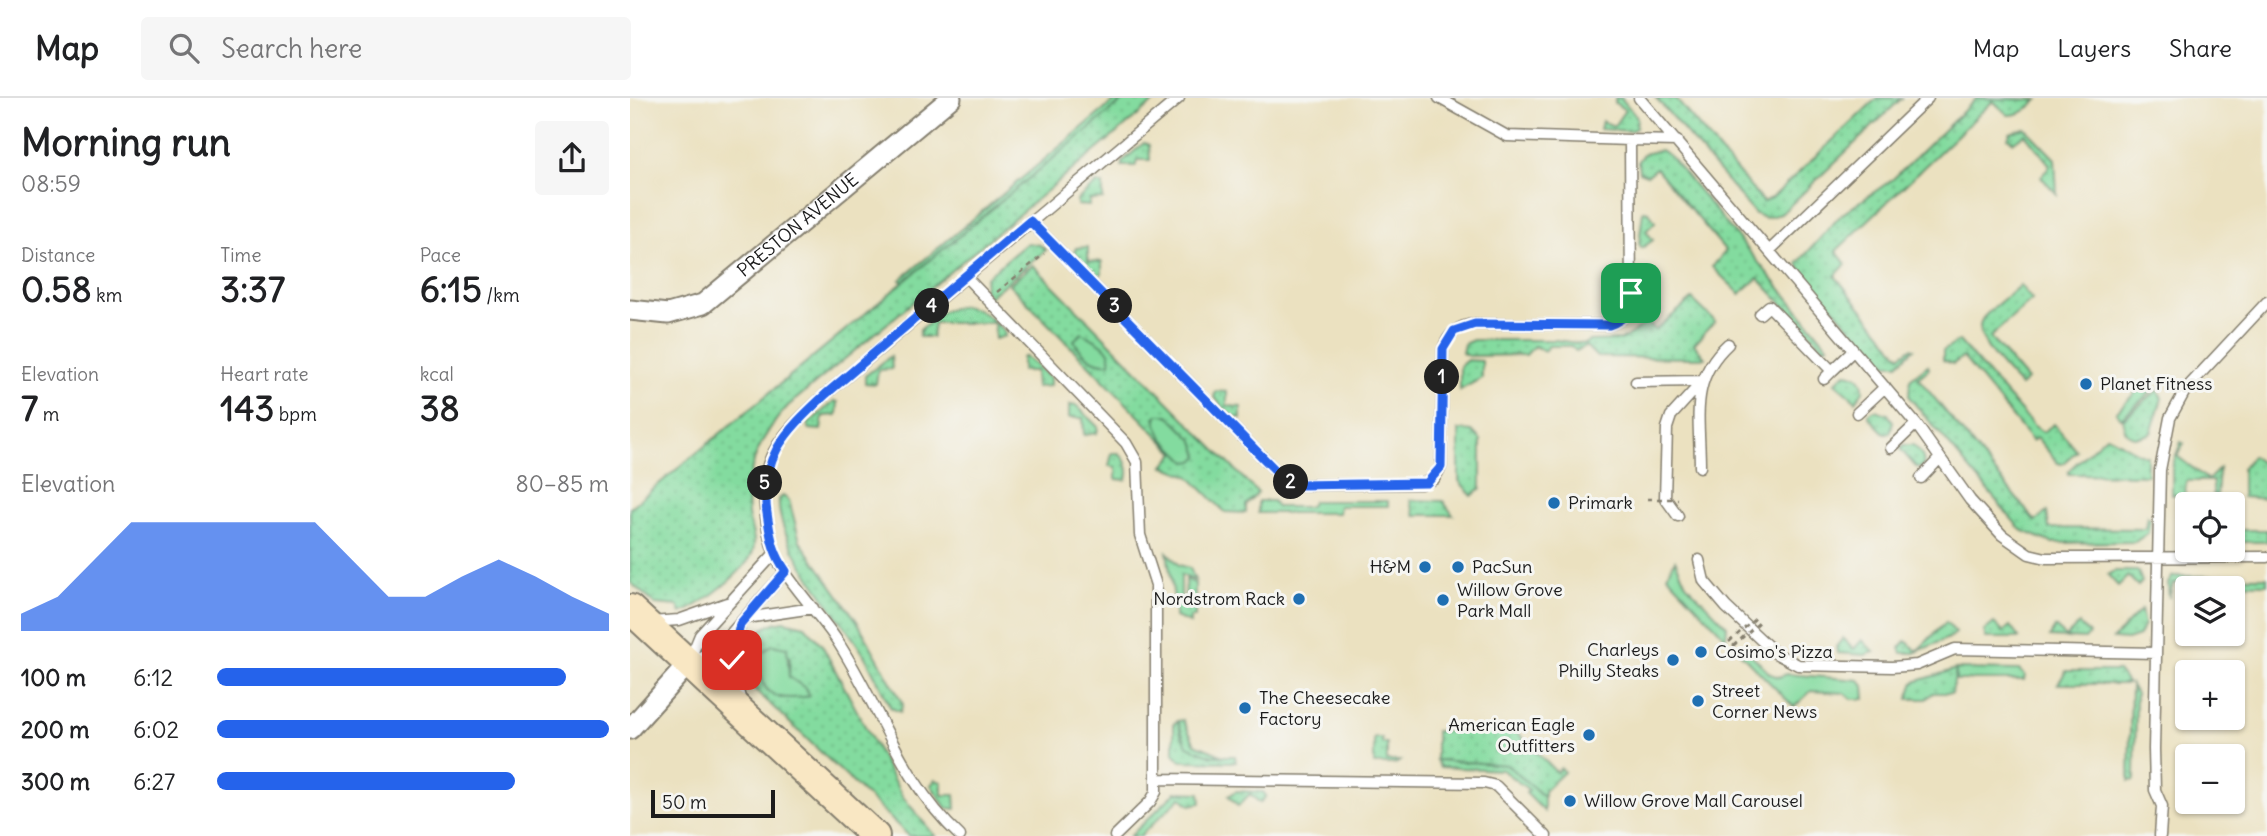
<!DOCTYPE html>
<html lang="en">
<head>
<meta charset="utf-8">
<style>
	:root { --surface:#fff; --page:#f6f6f6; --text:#202124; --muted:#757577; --line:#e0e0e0; --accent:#2563eb }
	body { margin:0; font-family:Delius,sans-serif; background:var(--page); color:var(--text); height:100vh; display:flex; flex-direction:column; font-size:26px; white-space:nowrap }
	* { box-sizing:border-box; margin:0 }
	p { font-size:23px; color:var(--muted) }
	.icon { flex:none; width:38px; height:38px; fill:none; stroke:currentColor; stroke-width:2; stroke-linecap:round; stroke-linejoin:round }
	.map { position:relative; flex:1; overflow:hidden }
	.panel { display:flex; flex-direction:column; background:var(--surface); width:630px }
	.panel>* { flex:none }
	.buttons { position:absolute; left:1545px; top:394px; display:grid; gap:14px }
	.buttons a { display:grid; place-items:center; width:70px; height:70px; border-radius:7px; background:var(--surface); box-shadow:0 2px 5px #0004; font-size:35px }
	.scale { position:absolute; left:21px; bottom:18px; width:124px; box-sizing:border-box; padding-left:7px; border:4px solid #1c1c1c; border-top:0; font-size:19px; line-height:24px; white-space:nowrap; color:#1c1c1c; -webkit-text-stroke:5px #f6f6f2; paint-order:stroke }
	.pin { position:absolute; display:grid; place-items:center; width:60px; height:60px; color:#fff; margin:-30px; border-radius:14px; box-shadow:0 4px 10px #0006 }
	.km { position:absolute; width:35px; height:35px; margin:-18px; border-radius:50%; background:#222; color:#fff; font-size:19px; line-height:35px; text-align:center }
	.round { display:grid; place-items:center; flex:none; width:74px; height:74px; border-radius:7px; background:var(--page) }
	.headline { display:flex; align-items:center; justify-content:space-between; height:119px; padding:0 21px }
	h1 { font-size:38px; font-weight:700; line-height:52px }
	.figures { display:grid; grid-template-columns:repeat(3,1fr); gap:10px; height:119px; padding:7px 21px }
	.figures div { display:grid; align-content:center }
	.figures b { font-size:35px; font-weight:700 }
	.figures small { font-size:19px; font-weight:400 }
	.figures p { font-size:19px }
	.chart { height:196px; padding:14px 21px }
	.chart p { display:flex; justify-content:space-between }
	.chart svg { width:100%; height:126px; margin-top:7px; fill:var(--accent); opacity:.7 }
	ul { padding:0 21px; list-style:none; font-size:23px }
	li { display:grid; grid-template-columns:112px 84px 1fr; align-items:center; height:52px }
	li i { height:18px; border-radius:9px; background:var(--accent) }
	header { display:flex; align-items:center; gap:42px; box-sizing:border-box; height:98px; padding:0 35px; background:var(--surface); border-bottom:2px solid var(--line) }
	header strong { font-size:33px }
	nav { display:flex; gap:38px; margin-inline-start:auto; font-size:24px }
	.search { width:490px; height:63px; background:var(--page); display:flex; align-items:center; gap:18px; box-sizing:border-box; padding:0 24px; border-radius:7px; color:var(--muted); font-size:26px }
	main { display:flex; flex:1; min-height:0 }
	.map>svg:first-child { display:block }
	.grass { fill:url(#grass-dots); stroke:#507c5e; stroke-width:2; fill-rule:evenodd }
	.garden { fill:#83db9f; stroke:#507c5e; stroke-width:2 }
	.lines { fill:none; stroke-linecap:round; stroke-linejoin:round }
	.lane-casing { stroke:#847e6e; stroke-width:13 }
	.street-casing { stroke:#847e6e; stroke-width:23 }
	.secondary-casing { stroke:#847e6e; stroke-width:32 }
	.path { stroke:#847e6e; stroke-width:2.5; stroke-dasharray:5 5; stroke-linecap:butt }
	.lane { stroke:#fff; stroke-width:10 }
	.street { stroke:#fff; stroke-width:19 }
	.secondary { stroke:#f9e7c3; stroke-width:28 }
	.path-bridge { stroke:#847e6e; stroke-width:2.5; stroke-dasharray:5 5; stroke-linecap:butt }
	.route-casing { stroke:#fff; stroke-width:14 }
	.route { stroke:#2563eb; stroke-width:9 }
	.poi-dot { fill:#1f6fb2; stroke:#f6f6f2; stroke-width:2.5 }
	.labels { text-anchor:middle; stroke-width:6; stroke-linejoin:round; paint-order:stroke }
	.street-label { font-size:18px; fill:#1c1c1c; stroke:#f6f6f2 }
	.poi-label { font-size:18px; fill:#1c1c1c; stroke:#f6f6f2; text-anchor:start }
</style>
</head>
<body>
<header>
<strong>Map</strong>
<div class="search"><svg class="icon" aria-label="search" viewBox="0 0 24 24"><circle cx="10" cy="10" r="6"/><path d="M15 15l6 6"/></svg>Search here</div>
<nav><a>Map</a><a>Layers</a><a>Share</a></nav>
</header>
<main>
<section class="panel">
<div class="headline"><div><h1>Morning run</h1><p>08:59</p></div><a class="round"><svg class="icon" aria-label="share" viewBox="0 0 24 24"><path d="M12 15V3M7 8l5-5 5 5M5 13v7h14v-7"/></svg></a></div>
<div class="figures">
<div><p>Distance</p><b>0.58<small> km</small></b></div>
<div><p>Time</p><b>3:37</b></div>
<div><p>Pace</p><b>6:15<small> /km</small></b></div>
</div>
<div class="figures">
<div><p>Elevation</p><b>7<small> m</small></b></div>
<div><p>Heart rate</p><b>143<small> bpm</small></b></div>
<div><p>kcal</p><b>38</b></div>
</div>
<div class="chart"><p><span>Elevation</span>80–85 m</p>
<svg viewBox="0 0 160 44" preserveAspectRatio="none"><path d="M0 44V38L10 32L20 19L30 6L40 6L50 6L60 6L70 6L80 6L90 19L100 32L110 32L120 25L130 19L140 25L150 32L160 38V44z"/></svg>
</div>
<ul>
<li><b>100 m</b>6:12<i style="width:89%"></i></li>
<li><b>200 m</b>6:02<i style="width:100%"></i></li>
<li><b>300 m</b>6:27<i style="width:76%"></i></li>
</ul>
</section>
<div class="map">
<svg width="1637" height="738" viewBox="0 0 1637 738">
	<defs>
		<pattern id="grass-dots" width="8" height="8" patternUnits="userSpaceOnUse" patternTransform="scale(1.75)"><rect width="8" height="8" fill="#83db9f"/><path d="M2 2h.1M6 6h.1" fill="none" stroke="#71bb88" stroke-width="1.8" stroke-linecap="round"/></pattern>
	</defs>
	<rect width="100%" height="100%" fill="#f6f6f2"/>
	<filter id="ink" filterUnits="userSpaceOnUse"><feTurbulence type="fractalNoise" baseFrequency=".0143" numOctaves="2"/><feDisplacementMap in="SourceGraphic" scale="14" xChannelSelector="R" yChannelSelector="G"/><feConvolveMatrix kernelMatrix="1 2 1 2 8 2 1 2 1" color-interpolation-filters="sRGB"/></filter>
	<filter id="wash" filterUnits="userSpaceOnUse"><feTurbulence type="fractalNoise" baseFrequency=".00686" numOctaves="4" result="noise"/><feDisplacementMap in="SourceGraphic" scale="28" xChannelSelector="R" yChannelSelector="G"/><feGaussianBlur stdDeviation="1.57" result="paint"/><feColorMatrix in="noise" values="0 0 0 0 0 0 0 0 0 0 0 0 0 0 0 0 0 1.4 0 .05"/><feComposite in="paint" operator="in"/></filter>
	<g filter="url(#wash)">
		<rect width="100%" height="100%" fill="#ebe1c0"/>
		<path class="grass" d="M496,0h33l-371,308c-28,30 -44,66 -40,108 1,12 9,24 5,37 -5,19 -53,55 -72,62l-3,-7 -23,-2 -25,-22v-74z
			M985,0h6l16,19 -1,11 -6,3 -30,-2 2,-8 12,5 11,-16 -10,-7z
			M1026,0h19l88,104 9,-4 105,-100h25l-121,116 -16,4 -10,-4z
			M1347,0l61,2c-10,9 -16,15 -30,15l-15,-14 -157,150 10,13 -11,12 65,80 11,-8 3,1 -16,15h-16l-81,-93 -3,-8 43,-48 52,-36z
			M1395,30l30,31 2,35 -16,-17 9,-12 -25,-31 -11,8 -6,-4 2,-5z
			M514,45l5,2 1,15h-13l-1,6h-14v-4z
			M1031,52l10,7 157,189 -4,2 -66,-70 -18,16 -28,-27 14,-16 -70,-83 -9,7 -8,-3 -1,-11 5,-7z
			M467,85l6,2v14l-14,1v6l-12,-1v-5z
			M1013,113l6,1 6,10 -9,9 7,9 -11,8 -3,-4z
			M397,145l13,2 6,5 -57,47 -5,-8 2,-12z
			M458,149v14l14,1v11l-4,3 -24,-24 2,-4z
			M403,167l225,228 -12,12v8l-21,-1 -36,-36 -25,-10 11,-13 -166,-169zM459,239l15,9 6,10 -12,6 -16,-9zM538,317l26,26 5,14 -12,7 -24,-24 -8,-20z
			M1390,187l12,15 -42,37 37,43 -7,6c-12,-14 -51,-49 -37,-68 10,-12 26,-22 37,-33z
			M1062,201l23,22 -21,23 11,14 -108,-1 -11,-11 -10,5 -5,-5h-22l-5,5 -10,-5 -8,9 -58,1 -6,-3 2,-9 9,-4h82l29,4 5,-3 32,-1 27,-18 7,8z
			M330,208c20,1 30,11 44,25l1,5 -10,3 -1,-16h-60l-2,14h-13l1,-7 23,-19z
			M1329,243l74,84 10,7 11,-8 23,27 -15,13 -4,-1 -21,-25 -5,3 -69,-84 -10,7 -10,-4v-9z
			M261,258l1,13 -14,1 -2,14 -11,-1v-7z
			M395,258l25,22v8l-14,1 -1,-16h-13v-13z
			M837,262l15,1v17l-22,12v-24z
			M1298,267l1,4 -11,9 117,143 12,-9 2,16 96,1 2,-13 3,3 -2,14 -13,9 -83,1 -31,-13 -112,-133 1,-18z
			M1215,275c13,1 18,6 18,18l-7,10 -21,-18z
			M1514,286l7,8 -30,26 -5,-6z
			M1528,292l4,8 -11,35c-16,7 -27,6 -28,-14z
			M586,293l11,1v14l14,1v11l-10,-2 -17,-19z
			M204,303l4,1 -1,13 -14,1 -2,14 -12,-1 -1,-5z
			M439,307l8,1 21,21 -1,6 -13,2 -1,-17h-14z
			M1245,312l13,4 5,8 -3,11h-6l-15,-16v-4z
			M829,332l13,1 9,9v48l-9,8 -13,-15z
			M1476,338c12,3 25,16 41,20v19l-79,-1 1,-4z
			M1551,344l3,2 -7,12 31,24 11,-11 -2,27 -4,-1v-14h-27l-1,14h-13v-28z
			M1273,347h10c7,6 14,14 9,23l-6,-1 -15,-17z
			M482,355h7c7,6 12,20 7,27l-10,-1v-12l-7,-1z
			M1622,358l15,11v32l-25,-2v-29z
			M153,398l6,4 11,41 57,80 46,83 -3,8 -9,-4c-10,-19 -19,-40 -30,-58 -24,-38 -86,-107 -82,-151z
			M780,402l33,1 10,14h-38z
			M1603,432h34v12h-34z
			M1485,473h23l4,11 -4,4 -10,-10 -10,10 -10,-11z
			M1543,478l94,1v7l-94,-1 -4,15 -1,-15z
			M556,481l9,4v34h-5v6l-15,-6v-13h10z
			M1511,512l3,14 -5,12 -12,4 -14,-1z
			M154,523l21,5 17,19 80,151 33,40h-26l-160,-152 -4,-16h-6c1,-25 22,-44 45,-47zM146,547l14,12 -1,20 16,11 4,8 -29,2 -13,-8z
			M1316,524l10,11 -5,4 -37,16h-12l-2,-5 6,-7 11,10z
			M1364,525l9,9 7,-6 9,12h-33l-2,-7z
			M1449,526l10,10 -4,5 -35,-2 5,-10 11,10z
			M1213,540l11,11 8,-9 12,12 -9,3 -27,-2 -2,-6z
			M1326,571l-4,24h-19l-7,6h-18l6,-17z
			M1436,573h52l10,13h-70z
			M1501,587l5,9 -1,86 -6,1z
			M548,623l4,16 30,19h23l1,6 -55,-1 -7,-8v-30z
			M806,633l81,1 39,40 5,-4 3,4 -20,19v6l-37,-32 -71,-5z
			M744,640h8v5h5v18h13l-5,3h-21z
			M305,682l7,2v13h13l1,14 -10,-1 -15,-23z
			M606,693l27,1 3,4 -6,7 -10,-9 -12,12 -9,-10z
			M546,694l24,1 1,10 -11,2 -9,-8 -41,39h-10z"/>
		<path class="garden" d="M488,0h8l-223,184 -3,-2z
			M452,235c13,8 31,13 28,30 -15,2 -30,-10 -36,-23z
			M527,317h11l26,26 5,15 -5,5 -7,1 -24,-24 -7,-15z
			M628,403h15l4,6h32l4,-6h75v5h-49l-1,7h-80z
			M537,454l12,13 11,3 5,12 -14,-5v24h-7z
			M1045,462l11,24 41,42 -1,12 -59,-63z
			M142,547l15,3 2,29 16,11 5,8c-36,7 -54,-3 -49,-42z
			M1115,550l25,26 9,3 8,-3 72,6 5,6 1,13h-14l-7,-6 -33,-2 -17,16 -55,-55z
			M1326,571l63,1 6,5 -1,5h-68z
			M553,622l12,24 26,11 -9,1 -25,-10 -9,-25z
			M806,662l71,5 37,32v14l-18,-18 3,-3 -27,-20 -62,-3z"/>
	</g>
	<g filter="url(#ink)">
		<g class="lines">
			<defs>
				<path id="lane" d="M809,0l68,38 123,4
					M1009,0l277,326 54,76 32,35 27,19 17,4 221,-1
					M400,123l251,255 18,9 122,-1 13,-5 7,-12 2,-118c6,-16 15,-23 31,-25l135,1c14,-5 19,-10 22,-24l-1,-161 47,1
					M1139,153l159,-153
					M337,180l159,165 11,19 3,73 16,50v207l-6,10 -35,34
					M1130,216l9,-8 63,65 21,-20
					M1194,281l8,-8
					M1006,284l65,-1
					M1227,315l28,-26
					M1261,350l25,-24
					M1070,369c0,-49 -11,-87 28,-123
					M1291,380l19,-20
					M1048,418l-13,-18 2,-70 4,-12 30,-33
					M1069,462l5,21 22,26 49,46 23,12 94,2 25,-2 38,-16 201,4
					M116,520l67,-10
					M21,524l28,-2 48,-17
					M109,531l-7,31 8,39
					M60,561l10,-24 74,-81
					M63,563l26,-14 67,-76
					M526,681l328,4 12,3 50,50
					M330,738c-59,-54 -81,-132 -124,-197 -15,-23 -54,-64 -62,-87 -8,-23 -12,-55 -8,-79 6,-33 37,-57 60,-79l353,-296
					M1530,738l2,-30 -7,-16 -1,-41 6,-279 10,-52 16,-29 81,-87"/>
				<g id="street">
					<path id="s1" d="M0,212l38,4 35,-10 248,-206"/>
					<path d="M0,631l59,-66"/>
				</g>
				<path id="secondary" d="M0,511l245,227"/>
			</defs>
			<use href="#lane" class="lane-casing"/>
			<use href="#street" class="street-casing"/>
			<use href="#secondary" class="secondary-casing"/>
			<path class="path" d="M367,194l47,-38"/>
			<use href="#lane" class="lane"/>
			<use href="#street" class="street"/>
			<use href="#secondary" class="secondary"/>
			<path class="path-bridge" d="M1017,401h31
				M1099,544l28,-25
				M1103,548l28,-25"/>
		</g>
	</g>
	<g class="lines" filter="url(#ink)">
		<defs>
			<path id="route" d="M102,562l8,-36 46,-53c-12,-17 -15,-31 -18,-51 -11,-61 16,-87 58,-126l204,-173 251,255 18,9 128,-2 14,-16 2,-118 11,-18 21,-7 134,1c17,-6 22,-14 22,-32"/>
		</defs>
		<use href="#route" class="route-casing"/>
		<use href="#route" class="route"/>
	</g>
	<g class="poi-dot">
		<circle cx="1456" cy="286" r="7"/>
		<circle cx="924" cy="405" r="7"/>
		<circle cx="795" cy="469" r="7"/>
		<circle cx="828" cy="469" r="7"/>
		<circle cx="669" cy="501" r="7"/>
		<circle cx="813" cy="502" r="7"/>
		<circle cx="1071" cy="554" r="7"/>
		<circle cx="1043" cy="562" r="7"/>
		<circle cx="1068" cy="603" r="7"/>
		<circle cx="615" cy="610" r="7"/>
		<circle cx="959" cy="637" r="7"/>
		<circle cx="940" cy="703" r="7"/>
	</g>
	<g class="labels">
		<g class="street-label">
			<text dy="6" stroke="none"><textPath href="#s1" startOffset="198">PRESTON AVENUE</textPath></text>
		</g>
		<g class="poi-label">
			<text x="1470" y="292">Planet Fitness</text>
			<text x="938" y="411">Primark</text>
			<text x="781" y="475" text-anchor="end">H&amp;M</text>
			<text x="842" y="475">PacSun</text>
			<text x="827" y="498">Willow Grove<tspan x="827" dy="21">Park Mall</tspan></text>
			<text x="655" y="507" text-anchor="end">Nordstrom Rack</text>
			<text x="1029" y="558" text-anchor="end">Charleys<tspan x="1029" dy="21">Philly Steaks</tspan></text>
			<text x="1085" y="560">Cosimo's Pizza</text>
			<text x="1082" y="599">Street<tspan x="1082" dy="21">Corner News</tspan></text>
			<text x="629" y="606">The Cheesecake<tspan x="629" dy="21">Factory</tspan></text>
			<text x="945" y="633" text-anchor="end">American Eagle<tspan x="945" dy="21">Outfitters</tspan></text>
			<text x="954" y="709">Willow Grove Mall Carousel</text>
		</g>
	</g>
</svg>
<div class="buttons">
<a><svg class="icon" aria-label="locate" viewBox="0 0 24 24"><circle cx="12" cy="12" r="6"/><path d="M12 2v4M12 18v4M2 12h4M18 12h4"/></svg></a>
<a><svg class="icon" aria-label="layers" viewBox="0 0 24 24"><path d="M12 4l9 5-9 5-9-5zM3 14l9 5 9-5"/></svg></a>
<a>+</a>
<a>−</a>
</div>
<div class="scale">50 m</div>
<div class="pin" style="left:1001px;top:195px;background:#1e9e55"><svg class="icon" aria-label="arrive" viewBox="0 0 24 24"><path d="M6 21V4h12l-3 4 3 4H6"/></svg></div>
<div class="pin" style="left:102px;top:562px;background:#d93025"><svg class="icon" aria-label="check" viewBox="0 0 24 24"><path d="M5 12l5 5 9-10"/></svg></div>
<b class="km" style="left:812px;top:279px">1</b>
<b class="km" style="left:661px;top:384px">2</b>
<b class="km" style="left:485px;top:208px">3</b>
<b class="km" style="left:302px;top:208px">4</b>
<b class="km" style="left:135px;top:385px">5</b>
</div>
</main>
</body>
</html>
